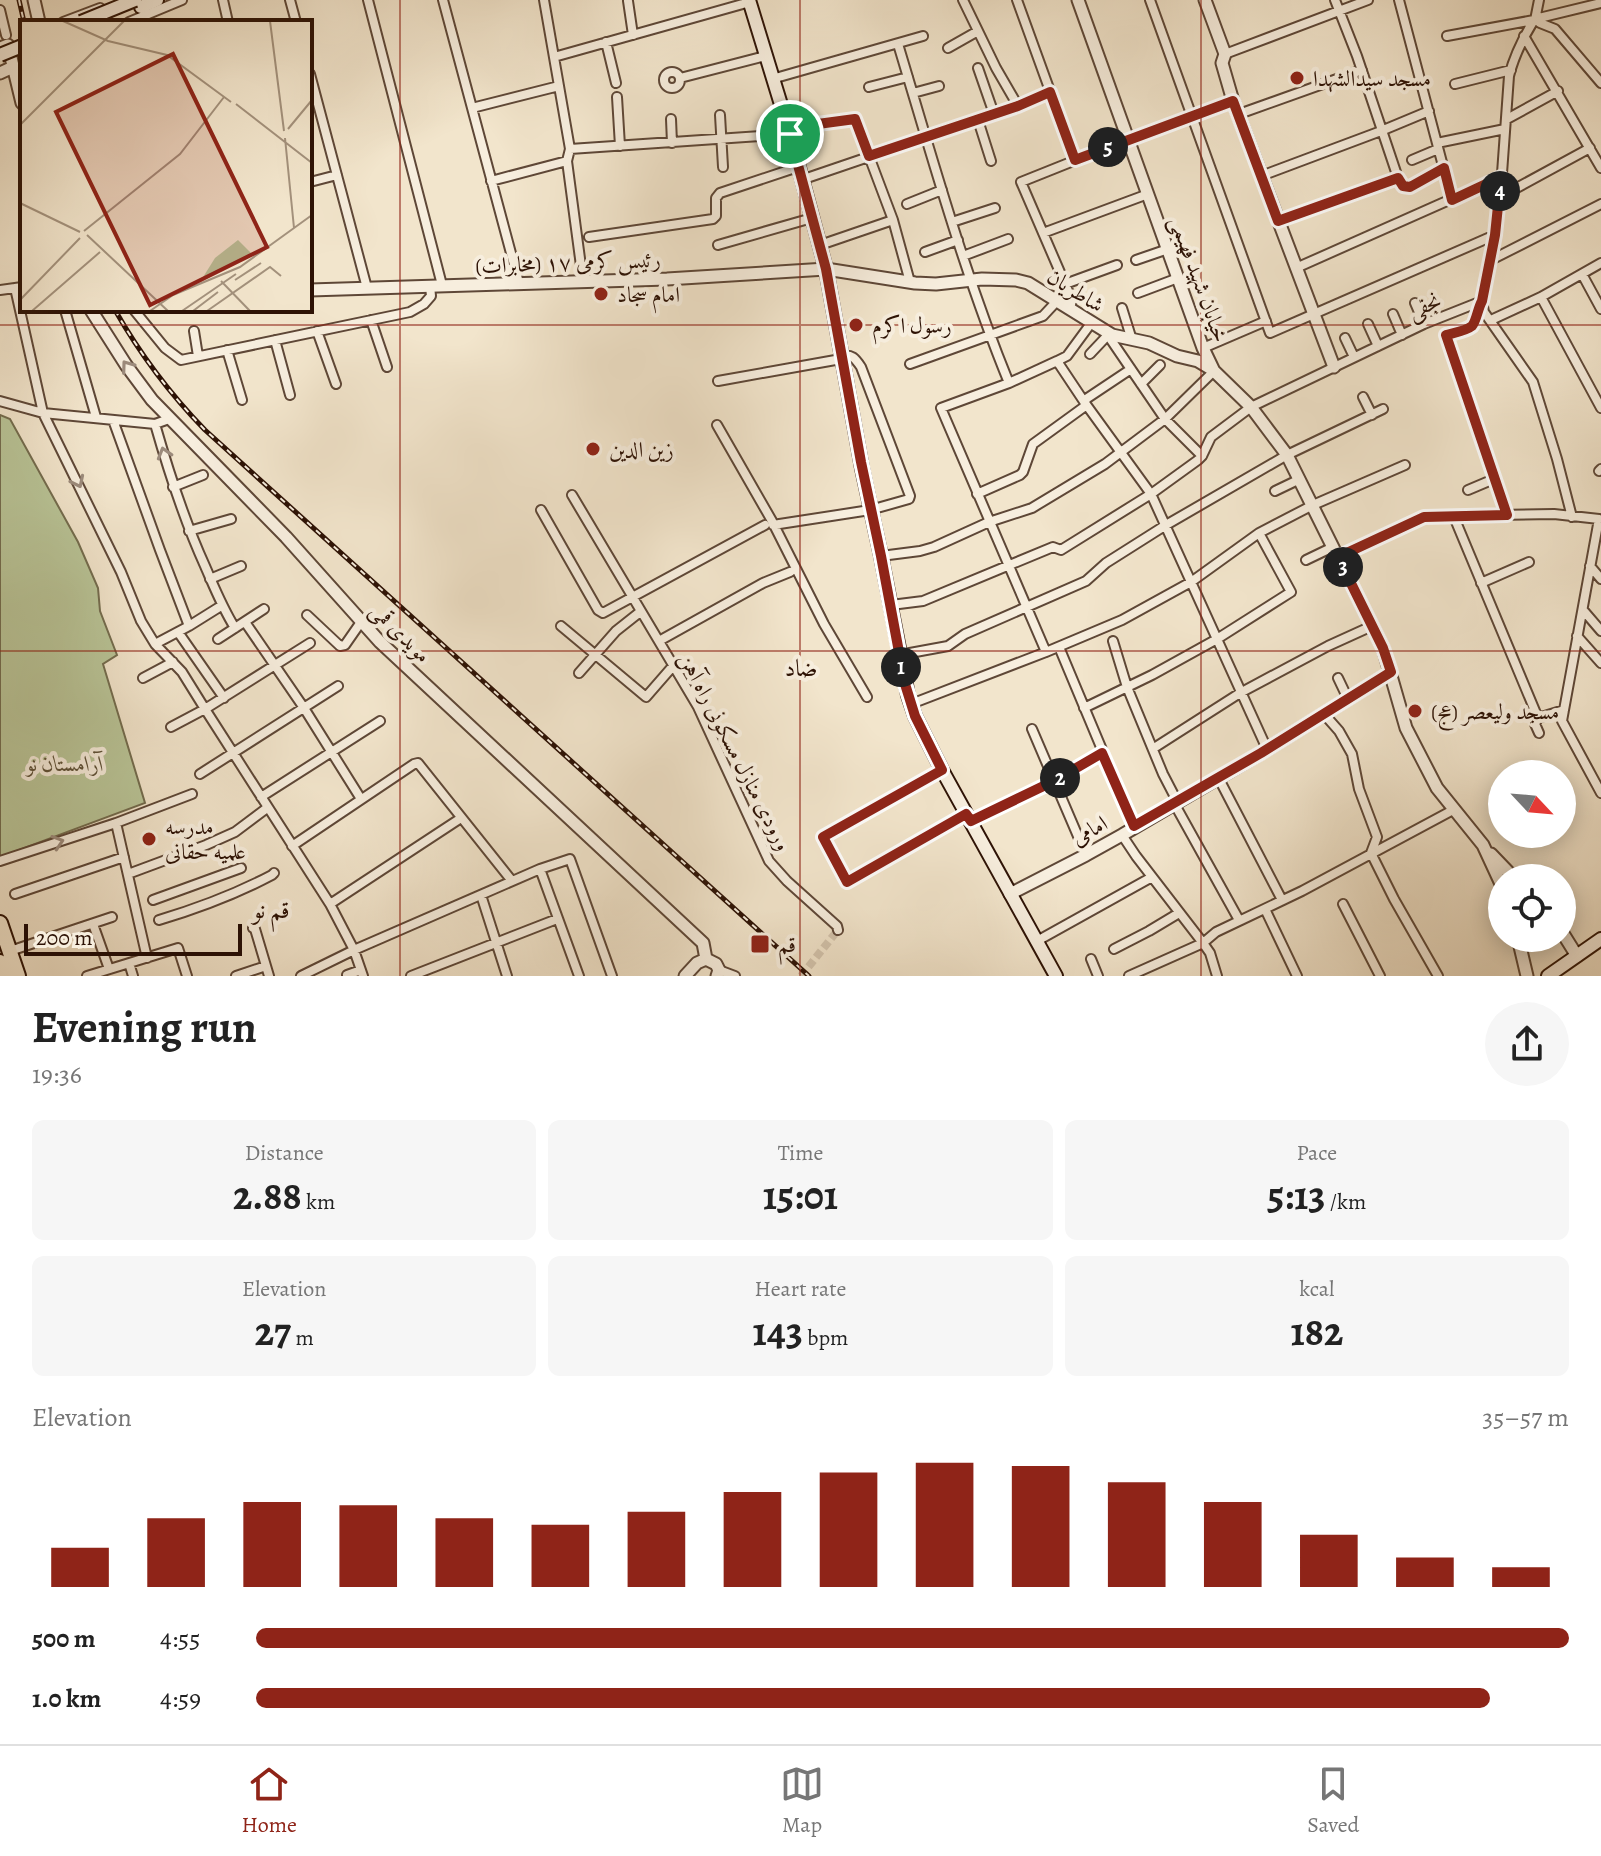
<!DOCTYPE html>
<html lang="en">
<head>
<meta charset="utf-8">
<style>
	:root { --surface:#fff; --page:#f6f6f6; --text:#222; --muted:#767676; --line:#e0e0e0; --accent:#8f2418 }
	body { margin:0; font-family:Alegreya,Amiri,serif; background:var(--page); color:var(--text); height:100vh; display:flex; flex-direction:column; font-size:30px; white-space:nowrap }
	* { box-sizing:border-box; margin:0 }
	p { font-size:26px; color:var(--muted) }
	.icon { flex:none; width:44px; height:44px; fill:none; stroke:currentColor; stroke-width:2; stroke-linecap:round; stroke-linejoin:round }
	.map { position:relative; height:976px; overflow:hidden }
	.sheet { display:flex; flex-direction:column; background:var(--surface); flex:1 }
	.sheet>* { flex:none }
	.needle { width:52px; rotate:116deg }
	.tools { position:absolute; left:1488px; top:760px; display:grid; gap:16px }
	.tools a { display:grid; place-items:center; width:88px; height:88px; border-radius:50%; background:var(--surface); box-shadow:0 4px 20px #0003; font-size:40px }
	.scale { position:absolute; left:24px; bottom:20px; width:218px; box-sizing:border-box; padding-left:8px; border:4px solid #2d1205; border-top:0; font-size:22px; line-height:28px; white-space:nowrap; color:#2d1205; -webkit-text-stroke:6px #f7eede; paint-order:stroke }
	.pin { position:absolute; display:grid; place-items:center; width:68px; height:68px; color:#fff; margin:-34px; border:4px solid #fff; border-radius:50%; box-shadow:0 2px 8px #0007 }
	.km { position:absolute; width:40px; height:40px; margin:-20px; border-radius:50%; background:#222; color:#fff; font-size:22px; line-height:40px; text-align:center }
	.round { display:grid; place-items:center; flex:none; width:84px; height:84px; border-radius:42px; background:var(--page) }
	.overview { display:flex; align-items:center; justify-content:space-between; height:136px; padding:0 32px }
	h1 { font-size:44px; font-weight:700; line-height:60px }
	.figures { display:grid; grid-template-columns:repeat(3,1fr); gap:12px; height:136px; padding:8px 32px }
	.figures div { display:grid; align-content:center; border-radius:12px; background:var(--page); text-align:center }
	.figures b { font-size:40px; font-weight:700 }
	.figures small { font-size:22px; font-weight:400 }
	.figures p { font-size:22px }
	.chart { height:224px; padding:16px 32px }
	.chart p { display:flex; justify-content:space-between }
	.chart svg { width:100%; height:144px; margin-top:8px; stroke:var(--accent); stroke-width:6 }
	ul { padding:0 32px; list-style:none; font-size:26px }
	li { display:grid; grid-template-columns:128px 96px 1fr; align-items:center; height:60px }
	li i { height:20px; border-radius:10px; background:var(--accent) }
	.dock { display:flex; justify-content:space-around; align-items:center; height:112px; border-top:2px solid var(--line); background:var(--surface); font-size:22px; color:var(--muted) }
	.dock a { display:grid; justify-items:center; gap:4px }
	.dock .selected { color:var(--accent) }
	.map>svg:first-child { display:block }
	.green { fill:#b9c598; stroke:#736c4e; stroke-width:2 }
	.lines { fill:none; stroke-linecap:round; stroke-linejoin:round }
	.minor-tunnel { stroke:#d4c5ae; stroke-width:8; stroke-dasharray:8 4; stroke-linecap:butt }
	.minor-casing { stroke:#5e4737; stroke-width:12 }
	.tertiary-casing { stroke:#5e4737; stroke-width:15 }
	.secondary-casing { stroke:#2d1205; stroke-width:16 }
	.primary-casing { stroke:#2d1205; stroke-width:18 }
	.minor { stroke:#f7eede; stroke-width:8 }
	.tertiary { stroke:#f7eede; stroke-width:11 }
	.secondary { stroke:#f7eede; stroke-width:12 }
	.primary { stroke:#f2e5cc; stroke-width:14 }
	.rail-casing { stroke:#2d1205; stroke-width:5 }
	.rail { stroke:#f7eede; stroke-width:2; stroke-dasharray:6; stroke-linecap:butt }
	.secondary-bridge-casing { stroke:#2d1205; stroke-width:16; stroke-linecap:butt }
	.secondary-bridge { stroke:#f7eede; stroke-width:12 }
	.oneway { stroke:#9c8b7c }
	.route-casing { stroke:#fff; stroke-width:16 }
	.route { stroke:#8f2418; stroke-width:10 }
	.grid { fill:none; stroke:#8f2418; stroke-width:2; stroke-opacity:0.55 }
	.poi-dot { fill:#8f2418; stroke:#f7eede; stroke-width:3 }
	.labels { text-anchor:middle; stroke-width:8; stroke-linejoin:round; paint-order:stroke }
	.poi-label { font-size:22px; fill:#2d1205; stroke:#f7eede; text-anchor:start }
	.street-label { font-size:22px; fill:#2d1205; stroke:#f7eede }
	.park-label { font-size:22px; font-style:italic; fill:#5e5138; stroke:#f7eede }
	.neighbourhood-label { font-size:24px; fill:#2d1205; stroke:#f7eede }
	.inset-road { fill:none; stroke:#a3917c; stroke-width:2 }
	.view { fill:#8f2418; fill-opacity:0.15; stroke:#8f2418; stroke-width:4 }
	.inset-edge { fill:none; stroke:#2d1205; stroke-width:4 }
</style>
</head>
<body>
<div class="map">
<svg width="1601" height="976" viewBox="0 0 1601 976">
	<rect width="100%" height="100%" fill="#f2e5cc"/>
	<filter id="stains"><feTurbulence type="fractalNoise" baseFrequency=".0025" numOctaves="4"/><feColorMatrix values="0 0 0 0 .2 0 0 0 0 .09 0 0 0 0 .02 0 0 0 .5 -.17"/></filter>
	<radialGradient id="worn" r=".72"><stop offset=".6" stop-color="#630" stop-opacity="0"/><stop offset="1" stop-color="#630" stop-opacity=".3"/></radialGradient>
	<path class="green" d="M0,415l10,4 68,123 20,46 2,23 17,44 -14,9 42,139 -145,54z"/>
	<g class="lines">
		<path class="minor-tunnel" d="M801,976l37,-46"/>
		<defs>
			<path id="minor" d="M223,0l5,22
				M290,0l6,22
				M368,0l74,285
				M443,0l76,283
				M544,0l26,149 -3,12 16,120
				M963,0l33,68 22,38
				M1017,0l58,160
				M1150,0l120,333 225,-98
				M1335,0l22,56 41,122 5,8 7,1 34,-19
				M1399,0l53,200
				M628,1l5,34
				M0,10l6,25
				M1539,18l62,-15
				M1535,20l4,-20
				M63,22l37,-14
				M129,22l53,-22
				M1540,23l15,6 46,54
				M1447,36l87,-16
				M1524,36l77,132
				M606,42l10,41
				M898,44c34,113 66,229 111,339
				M948,48l30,-17
				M1225,54l143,-54
				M554,57l196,-55
				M978,68l16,46
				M664 80a8 8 0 1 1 16 0a8 8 0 1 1-16 0Z
				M310,74l57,214
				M680,78l85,-22
				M772,79l151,-43
				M1455,84l56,-14
				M869,87l39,-10
				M913,93l26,-7
				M617,97l3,49
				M472,108l87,-22
				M1239,114l123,-44
				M720,115l3,52
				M671,119l1,24
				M1507,119l51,-28
				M978,120l13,41
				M788,128l67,-9 38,101 17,62
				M1437,143l68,-14
				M570,149l220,-15
				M1412,160l26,-11
				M1261,176l120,-45 48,-20
				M801,180l217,-74 32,-14
				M491,181l76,-20
				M310,182l27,-7
				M1500,197l90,-49
				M907,204l35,-14
				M1278,221l120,-43
				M952,222l43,-14
				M1043,233l105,-39
				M589,237l124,-18 3,-3v-18l4,-5 78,-26
				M718,245l94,-27
				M820,245l73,-25
				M925,252l33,-12
				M963,256l45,-17
				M1136,260l32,-11
				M1489,261l112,-57
				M1296,268l205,-91
				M1582,274l19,35
				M1065,284l52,-19
				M15,288l28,125 78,159 20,49 14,23 27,28 23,37 125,195 24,46 9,26
				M0,290l22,-3
				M1138,293l40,-15
				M1541,297l60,111
				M1482,301l2,11 49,70 24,77 15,58
				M1482,302c-4,6 -5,16 -8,21 -4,7 -20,10 -28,12l61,180
				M1415,303l9,21
				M1122,308l10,32
				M1070,309l2,-9 -51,-118 100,-40 112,-41
				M65,310l31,107
				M134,310l31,38 16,12 229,-48 14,-8 7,-8 -1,-10
				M1393,314l9,21
				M371,320l16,47
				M1491,320l50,-23 60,-34
				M1368,324l10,22
				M194,331l4,25
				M317,331l19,53
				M1105,331l60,88 37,37
				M1345,338l9,19
				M275,340l15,55
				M1203,348l63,-27
				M227,350l15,50
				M1090,354l17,-18
				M1057,361l28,42 66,91 116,255
				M910,364l133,-48 14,-15
				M718,381l123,-22
				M1141,384l19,-19
				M1363,397l9,18
				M0,401l43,12 112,11 14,-5
				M113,420l47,130 29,76
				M155,424c14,49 29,96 50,142 10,23 17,41 30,62
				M717,425l55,96 52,103 43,73
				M1599,471l2,-2
				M173,487l30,-12
				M1468,490l26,-11
				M1275,491l25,-12
				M977,494l43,-19 3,-3 10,-28 51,-37 2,-8 45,-30
				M572,495l126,212 71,154 18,20 50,45 1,4
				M541,510l57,100 5,3 162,-88
				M1454,517l84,201 -3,6 4,9
				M1599,519l-37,202 39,72
				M773,525l97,-15 39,-11 1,-3 -49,-129c-6,-9 -9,-13 -20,-11
				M189,531l42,-12
				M881,556l39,-5 14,-4 55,-25 43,-14 73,-44 60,-45 49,-48
				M1338,557l75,-35 21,-6 120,-2 45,5
				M1306,560l27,-13
				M1590,566l11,13
				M210,579l31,-13
				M1481,583l48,-21
				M891,605l32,-4 130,-54 8,3 90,-56 47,-34 4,-4 9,-19 40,-30 173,-83 58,-23 18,-100 9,-125c5,-20 14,-38 25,-56
				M1583,610l18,21
				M307,615l33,31 5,-1 16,-23
				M245,622l59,86 57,91
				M561,626l85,71 27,-31
				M178,632l46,66
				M1577,636l24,27
				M218,639l46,-30
				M659,641l104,-58 27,-11
				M1113,641l14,46 36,87 14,27
				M155,644l34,-18 32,-20
				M1059,647l75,179
				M1046,652l-105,-244 68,-25 48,-22 10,-5 25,-34
				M899,655l49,-9 17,-12 121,-53 20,-18 60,-38 121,-70 96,-46
				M579,673l37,-42 24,-19
				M143,678l30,-16
				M1338,678l10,21
				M911,704l135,-52 76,-32 69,-38 68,-49 54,-28 92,-40
				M1084,708l68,-33 65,-36 74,-47 -32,-59
				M1324,714l15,17 13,23 7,35 18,48 -6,16
				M1538,718l26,-8
				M171,727l34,-18 105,-66
				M1032,729l54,126
				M1154,748l86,-55 88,-47 44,-20
				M942,770l-119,67 24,45 119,-68
				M200,774l138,-88
				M1218,777l64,123
				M261,797l119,-76
				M1174,803l65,117
				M971,821l83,-40 48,-28
				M116,823l31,135
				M1122,835l14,21 67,87 7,10 7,23
				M292,846l122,-82 4,-1 94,118
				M1371,853l23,46 44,77
				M0,861l116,-38 76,-29
				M540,869l39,107
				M128,874l78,-29 29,-13 32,-24
				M15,894l109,-37
				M481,895l26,81
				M153,900l88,-32
				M330,904l131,-86
				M1343,904l37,72
				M1265,909l32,67
				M159,920c40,-12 77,-26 113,-45l2,-2
				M93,924l16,45
				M253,928l2,1 14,47
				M1037,941l115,-64
				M1114,949l35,-18 30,-18
				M10,951l102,-34
				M1091,959l7,17
				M129,963l4,13
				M719,970l16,6
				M347,975l14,-5
				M87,976l91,-28 9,28
				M236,976l30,-10
				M301,976l53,-26 186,-81 30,-10 42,117
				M411,976l146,-57
				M1129,976l74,-33 13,-11 86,-41 151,-81"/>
			<path id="tertiary" d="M34,0l5,22
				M1078,0l125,348 11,23 37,36 36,48 96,193 23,80 31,60 46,57 19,41
				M1205,0l20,54 -3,9 11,38 101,266
				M0,48l8,-3 14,58
				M0,73l13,-6
				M310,290l357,-11 159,-10 89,14 21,1 46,-5 34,1 12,3 84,52 37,8 28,13 21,5 15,9
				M91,310l35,55 26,35 134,137 94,105 323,301 3,16
				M1491,854l23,24
				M1010,894l76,-39 36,-20 139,-82 130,-81
				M1562,932l15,24
				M1518,938l9,38
				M685,976l12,-13 9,-4 10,5 3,6 -2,6"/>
			<path id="secondary" d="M749,0l41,134 36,135 36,199 19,88 27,139 7,21 27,54 114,206
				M141,7l16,-7
				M1548,976l53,-37"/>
			<path id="primary" d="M0,923l18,53
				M0,962l4,14"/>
		</defs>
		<use href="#minor" class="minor-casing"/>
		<use href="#tertiary" class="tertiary-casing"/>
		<use href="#secondary" class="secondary-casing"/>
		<use href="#primary" class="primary-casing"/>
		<use href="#minor" class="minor"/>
		<use href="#tertiary" class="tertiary"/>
		<use href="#secondary" class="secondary"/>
		<use href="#primary" class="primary"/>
		<defs>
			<path id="rail" d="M19,0l5,22
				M115,310c25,44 55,84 90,120l604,546"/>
		</defs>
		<use href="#rail" class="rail-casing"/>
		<use href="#rail" class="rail"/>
		<defs>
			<path id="secondary-bridge" d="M81,22l54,-22
				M0,55l22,-9"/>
		</defs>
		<use href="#secondary-bridge" class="secondary-bridge-casing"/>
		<use href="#secondary-bridge" class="secondary-bridge"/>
	</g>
	<defs><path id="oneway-chevron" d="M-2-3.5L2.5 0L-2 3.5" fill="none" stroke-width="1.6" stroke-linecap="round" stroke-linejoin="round" transform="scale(2)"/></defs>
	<g class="oneway">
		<use href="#oneway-chevron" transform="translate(127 366) rotate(-126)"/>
		<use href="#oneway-chevron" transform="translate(164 453) rotate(-106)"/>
		<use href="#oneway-chevron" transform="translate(78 482) rotate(64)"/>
		<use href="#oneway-chevron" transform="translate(58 842) rotate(-18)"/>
	</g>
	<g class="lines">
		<defs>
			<path id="route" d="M1050,92l25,68 158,-59 45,120 120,-43 5,8 7,1 34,-19 8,32 49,-23 -6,58 -13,66c-4,7 -6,21 -10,25 -6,5 -19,7 -26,9l61,180 -83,2 -86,40 45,91 8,24 -130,81 -127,73 -32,-73 -48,28 -83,40 -5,-7 -119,68 -24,-45 119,-67 -27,-54 -10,-32 -24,-128 -20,-94 -35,-193 -38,-141 67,-9 14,37 149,-50z"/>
		</defs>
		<use href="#route" class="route-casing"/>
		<use href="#route" class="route"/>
	</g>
	<path class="grid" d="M400,0v976M800,0v976M1201,0v976M0,325h1601M0,651h1601"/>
	<g class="poi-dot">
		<circle cx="1297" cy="78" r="8"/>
		<circle cx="601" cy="294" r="8"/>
		<circle cx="856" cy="325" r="8"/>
		<circle cx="593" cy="449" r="8"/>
		<circle cx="1415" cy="711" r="8"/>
		<circle cx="149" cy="839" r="8"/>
		<rect x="750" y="934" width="20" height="20" rx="4"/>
	</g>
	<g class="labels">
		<g class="poi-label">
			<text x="1313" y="86">مسجد سیدالشهدا</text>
			<text x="617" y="302">امام سجاد</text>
			<text x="872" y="333">رسول اکرم</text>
			<text x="609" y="457">زین الدین</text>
			<text x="1431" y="719">مسجد ولیعصر (عج)</text>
			<text x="165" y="834">مدرسه<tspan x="165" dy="25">علمیه حقانی</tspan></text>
			<text x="778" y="952">قم</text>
		</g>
		<g class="street-label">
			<text transform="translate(568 262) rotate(-2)" y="8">رئیس کرمی ۱۷ (مخابرات)</text>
			<text transform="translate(1200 279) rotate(70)" y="8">خیابان شهید فهیمی</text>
			<text transform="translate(1076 290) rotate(32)" y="8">شاطریان</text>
			<text transform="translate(1424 305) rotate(-23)" y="8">نجفی</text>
			<text transform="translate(401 632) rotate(45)" y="8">مویدی قمی</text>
			<text transform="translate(736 751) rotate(63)" y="8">ورودی منازل مسکونی راه آهن</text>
			<text transform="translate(1089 830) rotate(-30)" y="8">امامی</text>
		</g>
		<g class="park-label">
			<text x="65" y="771">آرامستان نو</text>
		</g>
		<g class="neighbourhood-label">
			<text x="801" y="676">ضاد</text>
			<text x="271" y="918">قم نو</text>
		</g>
	</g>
	<g transform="translate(20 20)">
		<rect width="292" height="292" fill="#f2e5cc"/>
		<path d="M218,220l15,15 -53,27 15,-24z" fill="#b9c598"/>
		<path class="inset-road" d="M43,1l45,20 59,14 64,47M250,1l14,110M216,84l76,59M0,105l104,-104M268,109l24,-29M265,118l9,90M0,183l60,29M64,211l96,-77 44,-57M67,215l81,76M215,260l26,-17M201,261l29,30M0,280l60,-62M12,291l68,-59M130,291l23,-16 67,-28 72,-52M162,291l54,-37M173,291l25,-19M187,291l63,-44 11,9"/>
		<path class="view" d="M153,34l94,193 -117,58 -94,-193z"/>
		<rect width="292" height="292" class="inset-edge"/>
	</g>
	<rect width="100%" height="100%" filter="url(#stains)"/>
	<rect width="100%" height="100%" fill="url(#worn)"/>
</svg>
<div class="tools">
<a><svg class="needle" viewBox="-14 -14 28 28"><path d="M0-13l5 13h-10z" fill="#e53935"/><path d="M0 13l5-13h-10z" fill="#767676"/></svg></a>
<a><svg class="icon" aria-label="locate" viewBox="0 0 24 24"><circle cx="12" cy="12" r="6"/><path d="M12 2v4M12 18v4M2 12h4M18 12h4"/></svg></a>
</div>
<div class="scale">200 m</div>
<div class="pin" style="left:790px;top:134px;background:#1e9e55"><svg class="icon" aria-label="arrive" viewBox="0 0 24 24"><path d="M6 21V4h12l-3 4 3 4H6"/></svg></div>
<b class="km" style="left:901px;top:667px">1</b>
<b class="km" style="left:1060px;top:778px">2</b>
<b class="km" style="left:1343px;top:567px">3</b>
<b class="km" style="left:1500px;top:191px">4</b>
<b class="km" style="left:1108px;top:147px">5</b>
</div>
<section class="sheet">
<div class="overview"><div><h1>Evening run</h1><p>19:36</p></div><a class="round"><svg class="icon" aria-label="share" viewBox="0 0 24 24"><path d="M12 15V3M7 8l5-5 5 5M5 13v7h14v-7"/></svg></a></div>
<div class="figures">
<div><p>Distance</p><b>2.88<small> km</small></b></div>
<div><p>Time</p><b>15:01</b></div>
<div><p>Pace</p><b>5:13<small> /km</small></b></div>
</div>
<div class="figures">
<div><p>Elevation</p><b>27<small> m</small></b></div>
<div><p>Heart rate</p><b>143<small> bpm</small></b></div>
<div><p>kcal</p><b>182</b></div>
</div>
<div class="chart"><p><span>Elevation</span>35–57 m</p>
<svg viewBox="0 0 160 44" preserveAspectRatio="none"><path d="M5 44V32M15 44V23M25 44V18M35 44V19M45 44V23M55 44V25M65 44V21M75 44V15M85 44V9M95 44V6M105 44V7M115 44V12M125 44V18M135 44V28M145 44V35M155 44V38"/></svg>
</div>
<ul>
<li><b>500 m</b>4:55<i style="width:100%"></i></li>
<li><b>1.0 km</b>4:59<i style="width:94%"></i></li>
</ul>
</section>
<nav class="dock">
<a class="selected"><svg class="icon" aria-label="home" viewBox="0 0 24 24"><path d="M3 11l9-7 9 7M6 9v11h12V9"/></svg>Home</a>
<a><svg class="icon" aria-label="map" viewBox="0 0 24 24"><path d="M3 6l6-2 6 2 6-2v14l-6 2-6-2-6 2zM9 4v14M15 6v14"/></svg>Map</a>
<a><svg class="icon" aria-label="saved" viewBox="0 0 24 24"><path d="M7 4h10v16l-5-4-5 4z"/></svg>Saved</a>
</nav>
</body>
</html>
